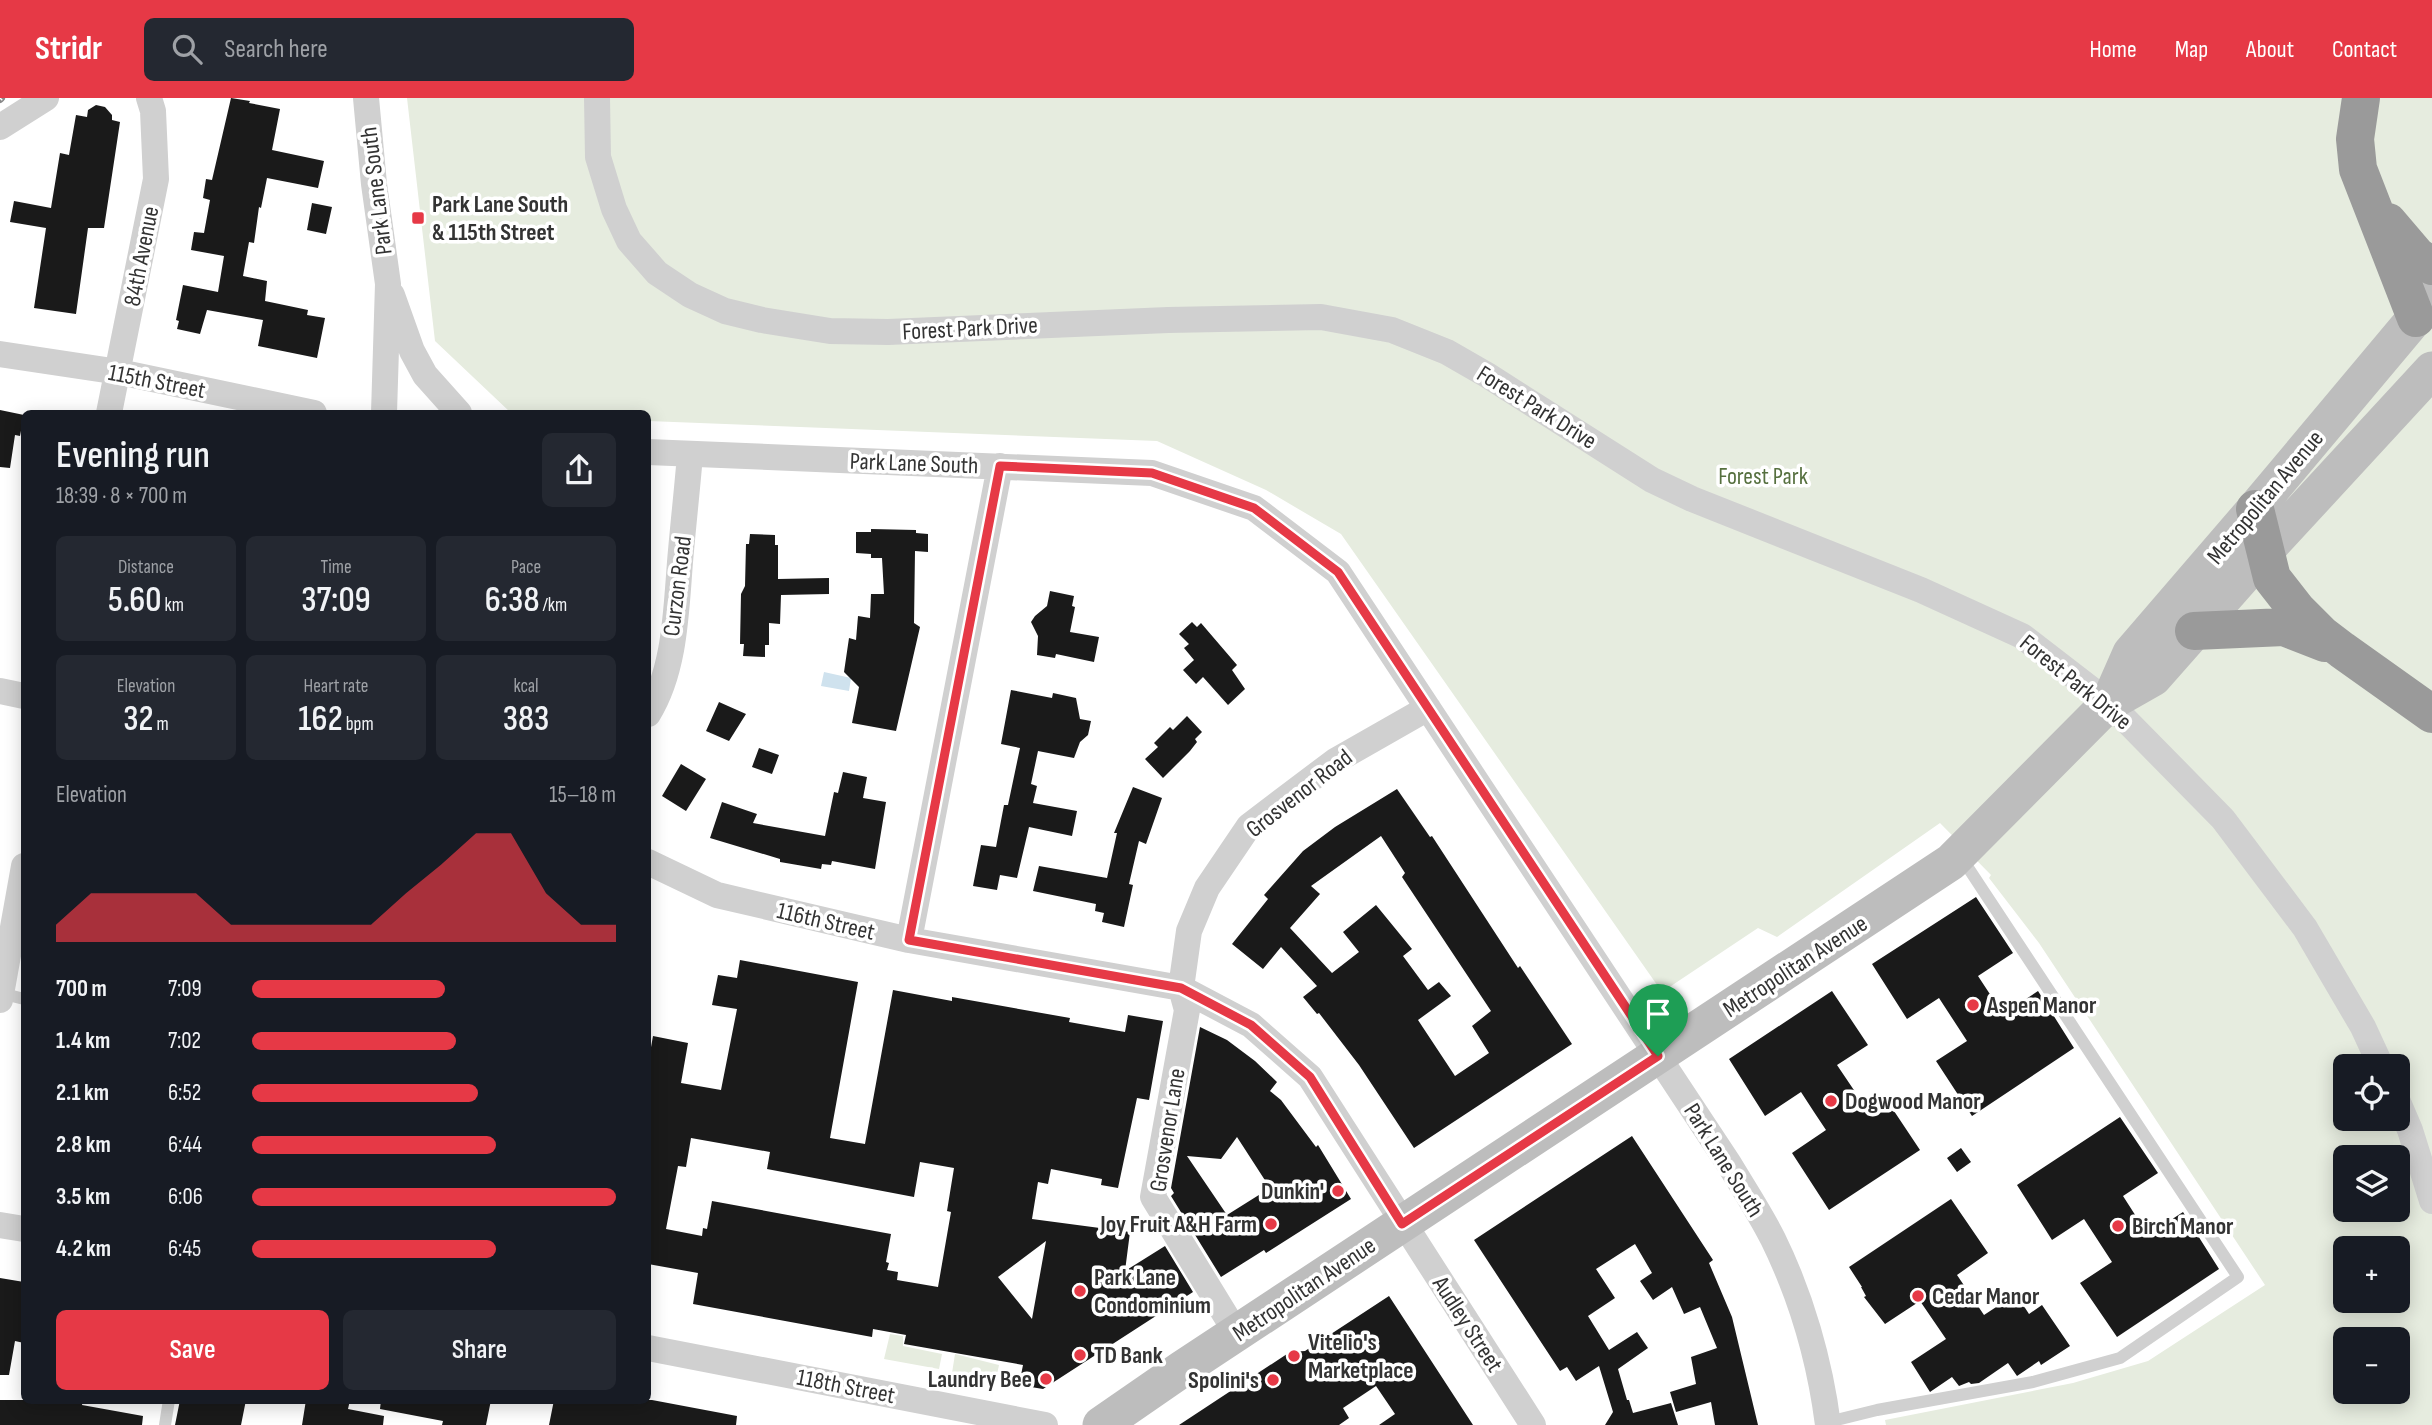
<!DOCTYPE html>
<html lang="en">
<head>
<meta charset="utf-8">
<style>
	:root { --surface:#171b24; --page:#242831; --text:#f1f3f6; --muted:#9ea1a6; --accent:#e63946 }
	body { margin:0; font-family:"Sofia Sans Condensed",sans-serif; background:var(--page); color:var(--text); height:100vh; display:flex; flex-direction:column; font-size:26px; white-space:nowrap }
	* { box-sizing:border-box; margin:0 }
	p { font-size:23px; color:var(--muted) }
	.icon { flex:none; width:38px; height:38px; fill:none; stroke:currentColor; stroke-width:2; stroke-linecap:round; stroke-linejoin:round }
	.map { position:relative; flex:1; overflow:hidden }
	.details { position:absolute; left:21px; top:312px; width:630px; height:994px; display:flex; flex-direction:column; background:var(--surface); border-radius:10px; box-shadow:0 4px 18px #0003 }
	.details>* { flex:none }
	.fabs { position:absolute; left:2333px; top:956px; display:grid; gap:14px }
	.fabs a { display:grid; place-items:center; width:77px; height:77px; border-radius:10px; background:var(--surface); box-shadow:0 4px 18px #0003; font-size:35px }
	.pin { position:absolute; display:grid; place-items:center; width:60px; height:60px; color:#fff; margin:-72px -30px; border-radius:50% 50% 50% 0; rotate:-45deg; box-shadow:0 0 7px #0007 }
	.pin .icon { rotate:45deg }
	.round { display:grid; place-items:center; flex:none; width:74px; height:74px; border-radius:10px; background:var(--page) }
	.overview { display:flex; align-items:center; justify-content:space-between; height:119px; padding:0 35px }
	h1 { font-size:38px; font-weight:600; line-height:52px }
	.figures { display:grid; grid-template-columns:repeat(3,1fr); gap:10px; height:119px; padding:7px 35px }
	.figures div { display:grid; align-content:center; border-radius:10px; background:var(--page); text-align:center }
	.figures b { font-size:35px; font-weight:600 }
	.figures small { font-size:19px; font-weight:400 }
	.figures p { font-size:19px }
	.chart { height:196px; padding:14px 35px }
	.chart p { display:flex; justify-content:space-between }
	.chart svg { width:100%; height:126px; margin-top:7px; fill:var(--accent); opacity:.7 }
	.button { display:flex; gap:14px; margin-top:auto; padding:14px 35px }
	.button a { flex:1; height:80px; border-radius:10px; background:var(--accent); color:#fff; font-size:28px; font-weight:600; line-height:80px; text-align:center }
	.button a+a { background:var(--page); color:var(--text) }
	ul { padding:0 35px; list-style:none; font-size:23px }
	li { display:grid; grid-template-columns:112px 84px 1fr; align-items:center; height:52px }
	li i { height:18px; border-radius:9px; background:var(--accent) }
	header { display:flex; align-items:center; gap:42px; box-sizing:border-box; height:98px; padding:0 35px; background:var(--accent); color:#fff }
	header strong { font-size:33px }
	nav { display:flex; gap:38px; margin-inline-start:auto; font-size:24px }
	.search { width:490px; height:63px; background:var(--page); display:flex; align-items:center; gap:18px; box-sizing:border-box; padding:0 24px; border-radius:10px; color:var(--muted); font-size:26px }
	.map>svg:first-child { display:block }
	.green { fill:#e6ecdf; fill-rule:evenodd }
	.water { fill:#cfe2ee }
	.building { fill:#1a1a1a; fill-rule:evenodd }
	.lines { fill:none; stroke-linecap:round; stroke-linejoin:round }
	.lane { stroke:#d0d0d0; stroke-width:12 }
	.street { stroke:#d0d0d0; stroke-width:26 }
	.secondary { stroke:#bdbdbd; stroke-width:37 }
	.highway { stroke:#9a9a9a; stroke-width:38 }
	.rail-casing { stroke:#888; stroke-width:8 }
	.rail { stroke:#fff; stroke-width:5; stroke-dasharray:16; stroke-linecap:butt }
	.route-casing { stroke:#fff; stroke-width:14 }
	.route { stroke:#e63946; stroke-width:9 }
	.poi-dot { fill:#e63946; stroke:#fff; stroke-width:2.5 }
	.labels { text-anchor:middle; stroke-width:7; stroke-linejoin:round; paint-order:stroke }
	.street-label { font-size:24px; fill:#333; stroke:#fff }
	.poi-label { font-size:24px; font-weight:bold; fill:#333; stroke:#fff; text-anchor:start }
	.park-label { font-size:24px; fill:#56703f; stroke:#fff }
</style>
</head>
<body>
<header>
<strong>Stridr</strong>
<div class="search"><svg class="icon" aria-label="search" viewBox="0 0 24 24"><circle cx="10" cy="10" r="6"/><path d="M15 15l6 6"/></svg>Search here</div>
<nav><a>Home</a><a>Map</a><a>About</a><a>Contact</a></nav>
</header>
<div class="map">
<svg width="2432" height="1327" viewBox="0 0 2432 1327">
	<rect width="100%" height="100%" fill="#fff"/>
	<path class="green" d="M407,0h2025v1327h-546l-1,-5 188,-37 75,-22 117,-76 -226,-342 -50,-65 2,-3 -51,-52 -163,114 -19,-9 -96,64 -321,-458 -75,-44 -109,-49 -509,-20v-8h-137l-76,-72zM2345,968h53v52h-53zM2345,1059h53v52h-53zM2345,1150h53v52h-53zM2345,1241h53v52h-53z
		M890,1236l13,2v10l39,8 -3,15 -55,-10z
		M955,1256l44,11 -3,15 -44,-7z"/>
	<path class="water" d="M824,574l27,6 -2,13 -28,-5z"/>
	<path class="building" d="M231,0l19,3 -1,2 31,6 -8,41 52,11 -6,27 -51,-10 -6,30 -2,-1 -5,36 -5,-1 -6,34 24,5 -2,20 43,9 -1,5 18,3 -8,40 -59,-12 5,-26 -56,-10 -7,24 -23,-5 2,-8 -3,-1 7,-35 35,7 6,-36 -33,-6 3,-18 10,1 6,-33 -7,-2 3,-19 6,1z
		M96,7l9,2 7,8v5l8,2 -16,106h-16l-12,86 -42,-6 12,-80 -36,-6 4,-21 37,7 9,-55 9,2 7,-40 11,2 1,-7z
		M312,105l20,4 -6,27 -19,-4z
		M0,312l24,5 -4,21 -5,-1 -5,33 -10,-1z
		M871,431l45,1v3l12,1v18l-13,-1 -1,72 6,4 -24,104 -44,-8 7,-36 -15,-15 5,-34 7,2 2,-24 12,2 1,-24h13l-2,-36h-11v-4l-15,-1v-21h15z
		M750,436l25,1v10h3v34l51,-1v16l-48,1 -1,29 -11,-1v22h-4v12l-22,-1 1,-12h-4l1,-50 4,-8 1,-42h3z
		M1050,493l24,5 -2,10 3,1 -5,25 29,5 -5,25 -38,-8 -1,4 -18,-3 1,-19 -7,-14 4,-6 12,-10z
		M1192,524l5,5 4,-4 36,42 -5,5 13,19 -17,16 -25,-28 -7,7 -13,-14 11,-10 -10,-12 5,-4 -10,-10z
		M1011,592l41,8 1,-5 23,5 4,21 11,2 -3,14 -8,7 -6,16 -36,-7 -7,33 6,2 -4,17 44,8 -5,25 -43,-9 -12,51 -17,-3 -3,15 -24,-4 8,-41 15,2 8,-42h4l12,-57 -19,-4z
		M719,604l27,12 -17,27 -23,-10z
		M1187,618l15,16 -7,7 2,3 -7,9 -27,27 -18,-19 13,-12 -4,-4 16,-16 3,3z
		M759,650l20,7 -7,19 -20,-7z
		M681,666l25,15 -20,32 -24,-15z
		M843,674l24,5 -4,21 23,4 -11,67 -43,-8 -1,4 -9,-1 -1,5 -41,-7v-3l-70,-21 12,-36 35,12 -4,9 72,13 9,-44 4,1z
		M1133,689l29,11 -16,46 -7,-3 -10,43 4,1 -9,42 -22,-5 2,-9 -9,-2 1,-7 -63,-13 6,-25 68,12 10,-45h-3z
		M1397,691l33,48 2,-1 86,132 2,-2 52,78 -158,104 -55,-83 -40,-52 -2,1 -14,-17 14,-11 -36,-39 -18,22 -31,-25 36,-45 -4,-4 39,-44 32,-24zM1381,738l24,37 -3,4 89,134 -19,15 17,27 -34,23 -37,-56 33,-24 -12,-14 -11,8 -25,-34 9,-7 -36,-44 -33,27 16,20 -27,21 -42,-45 30,-34 -9,-8z
		M1976,799l37,56 -35,23 25,38 35,-23 36,57 -102,68 -36,-55 31,-20 -28,-43 -32,21 -35,-55z
		M740,862l118,22 -28,156 35,6 28,-154 59,11v-4l118,21 -1,4 56,10 3,-17 35,6 -14,79 -12,-2 -19,90 -17,-3 1,-6 -51,-10 -3,15 -10,-2 -6,37 98,13 -5,39 40,-25 28,46 -150,97 -24,-4 4,-20 -119,-21 2,-9 -33,-6 -1,8 -179,-33 5,-31 -50,-9v-200l5,-28 35,7 -7,40 40,7 16,-81 -25,-4 6,-30 19,3zM691,1040l79,14 -3,17 147,28 6,-35 34,6 -7,43 4,1 -13,75 -41,-7 1,-8 -11,-2 2,-7 -3,-1 5,-28 -179,-33 -5,28 -4,-1 -1,8 -36,-7 12,-63 8,1zM1046,1143l-14,78 -34,-42z
		M1832,893l36,54 -31,20 29,43 18,-12 36,54 -91,60 -37,-57 34,-23 -12,-18 -13,-20 -36,24 -36,-57z
		M1200,929l27,13 28,21 22,21 -7,9 11,9 35,47 2,-2 33,54 -85,54 -2,-3 -43,27 -50,-81 3,-3 -3,-5zM1237,1039l33,51 -43,27 -40,-59 34,3z
		M2120,1019l38,56 -35,23 25,39 35,-23 36,57 -102,68 -37,-54 32,-21 -28,-43 -32,21 -35,-55z
		M1632,1038l81,124 -4,3 23,54 26,108h-43l-4,-23 -35,10 -6,-20 26,-8 -5,-27 26,-9 -17,-41 -16,7 -12,-27 -19,13 -13,-19 12,-8 -17,-29 -39,25 19,29 -27,18 21,34 28,-18 11,16 -30,21 9,31h2l4,13 38,-10 7,22h-73l8,-13 -14,-46 -23,15 -9,-14 -7,4 -86,-131z
		M1961,1050l10,14 -14,10 -10,-14z
		M1951,1101l37,54 -31,22 27,40 32,-21 13,20 13,-9 28,41 -29,19 -2,-4 -22,15 -9,-13 -29,20 -8,1 -2,-2 -10,4 -7,-9 -22,15 -19,-30 35,-23 -26,-38 -35,23 -21,-27 2,-1 -5,-9h1l-13,-20z
		M0,1180l24,4v61l-9,-2 -6,34h-9z
		M1389,1198l84,129h-94l16,-11 -19,-28 -33,22 6,10 -10,7h-160l111,-73 15,-1z
		M0,1302h83l-1,5 61,11 -1,9h-142z
		M180,1302h66l-5,25h-66z
		M306,1302h44l-2,9 36,7 -1,9h-81z
		M381,1302h110l-5,25h-44l1,-4 -63,-12z
		M554,1302h98l85,16 -1,9h-187z"/>
	<g class="lines">
		<path class="lane" d="M1,895l23,6
			M1828,1324l49,-12 156,-28 87,-24 118,-81 -277,-420
			M165,1327l4,-25"/>
		<path class="street" d="M366,0l8,86 14,100 -4,129
			M597,0l1,59 16,52 15,32 28,32 33,22 35,16 37,9 68,11 58,1 280,-12 153,-3 71,13 55,22 40,23 165,105 40,19 229,91 101,46 87,67 114,116 82,109 58,99 18,39
			M0,29l46,-29
			M392,197l20,56 13,24 34,38
			M0,256l119,18 195,41
			M109,315l47,-234 -3,-68 -4,-13
			M648,354l504,21 102,35 84,64 391,592c15,25 31,49 44,75 28,57 47,123 55,186
			M0,593l24,5
			M648,616c27,-43 28,-102 32,-152 3,-36 7,-71 10,-107
			M648,764l69,33 192,45 272,48 70,37 59,52 223,348
			M909,842l91,-474
			M0,902l24,-134
			M2398,1004l12,28 22,71
			M0,1127l24,4
			M1237,1236l-84,-137 34,-187 -6,-22 8,-57 18,-43 42,-62 86,-65 93,-53
			M648,1250l397,77"/>
		<path class="secondary" d="M2109,605l22,-50 124,-144 177,-211
			M1101,1327l81,-56 769,-507 158,-159 44,-25 113,-128 166,-180"/>
		<path class="highway" d="M2361,0l-6,41 3,30 58,149
			M2388,124l29,34 15,10
			M2255,411l17,69 25,32 24,24 21,16 90,64
			M2194,533l90,-4 41,16"/>
		<defs>
			<path id="rail" d="M0,1l1,-1"/>
		</defs>
		<use href="#rail" class="rail-casing"/>
		<use href="#rail" class="rail"/>
	</g>
	<g class="lines">
		<defs>
			<path id="route" d="M1000,368l152,7 102,35 84,64 320,484 -256,168 -92,-147 -59,-52 -70,-37 -272,-48z"/>
		</defs>
		<use href="#route" class="route-casing"/>
		<use href="#route" class="route"/>
	</g>
	<g class="poi-dot">
		<rect x="411" y="113" width="14" height="14" rx="3.5"/>
		<circle cx="1973" cy="907" r="7"/>
		<circle cx="1831" cy="1003" r="7"/>
		<circle cx="1338" cy="1093" r="7"/>
		<circle cx="1271" cy="1126" r="7"/>
		<circle cx="2118" cy="1128" r="7"/>
		<circle cx="1080" cy="1193" r="7"/>
		<circle cx="1918" cy="1198" r="7"/>
		<circle cx="1080" cy="1257" r="7"/>
		<circle cx="1294" cy="1258" r="7"/>
		<circle cx="1046" cy="1281" r="7"/>
		<circle cx="1273" cy="1282" r="7"/>
	</g>
	<g class="labels">
		<g class="street-label">
			<text transform="translate(376 93) rotate(-97)" y="8">Park Lane South</text>
			<text transform="translate(141 158) rotate(-79)" y="8">84th Avenue</text>
			<text transform="translate(970 230) rotate(-3)" y="8">Forest Park Drive</text>
			<text transform="translate(157 283) rotate(11)" y="8">115th Street</text>
			<text transform="translate(1537 309) rotate(32)" y="8">Forest Park Drive</text>
			<text transform="translate(914 365) rotate(2)" y="8">Park Lane South</text>
			<text transform="translate(2265 399) rotate(-50)" y="8">Metropolitan Avenue</text>
			<text transform="translate(677 488) rotate(-83)" y="8">Curzon Road</text>
			<text transform="translate(2076 584) rotate(39)" y="8">Forest Park Drive</text>
			<text transform="translate(1299 695) rotate(-38)" y="8">Grosvenor Road</text>
			<text transform="translate(826 823) rotate(13)" y="8">116th Street</text>
			<text transform="translate(1795 868) rotate(-33)" y="8">Metropolitan Avenue</text>
			<text transform="translate(1167 1032) rotate(-81)" y="8">Grosvenor Lane</text>
			<text transform="translate(1724 1062) rotate(58)" y="8">Park Lane South</text>
			<text transform="translate(1304 1191) rotate(-34)" y="8">Metropolitan Avenue</text>
			<text transform="translate(1468 1226) rotate(57)" y="8">Audley Street</text>
			<text transform="translate(846 1288) rotate(11)" y="8">118th Street</text>
		</g>
		<g class="poi-label">
			<text x="432" y="114">Park Lane South<tspan x="432" dy="28">&amp; 115th Street</tspan></text>
			<text x="1987" y="915">Aspen Manor</text>
			<text x="1845" y="1011">Dogwood Manor</text>
			<text x="1324" y="1101" text-anchor="end">Dunkin'</text>
			<text x="1257" y="1134" text-anchor="end">Joy Fruit A&amp;H Farm</text>
			<text x="2132" y="1136">Birch Manor</text>
			<text x="1094" y="1187">Park Lane<tspan x="1094" dy="28">Condominium</tspan></text>
			<text x="1932" y="1206">Cedar Manor</text>
			<text x="1308" y="1252">Vitelio's<tspan x="1308" dy="28">Marketplace</tspan></text>
			<text x="1094" y="1265">TD Bank</text>
			<text x="1032" y="1289" text-anchor="end">Laundry Bee</text>
			<text x="1259" y="1290" text-anchor="end">Spolini's</text>
		</g>
		<g class="park-label">
			<text x="1763" y="386">Forest Park</text>
		</g>
	</g>
</svg>
<div class="fabs">
<a><svg class="icon" aria-label="locate" viewBox="0 0 24 24"><circle cx="12" cy="12" r="6"/><path d="M12 2v4M12 18v4M2 12h4M18 12h4"/></svg></a>
<a><svg class="icon" aria-label="layers" viewBox="0 0 24 24"><path d="M12 4l9 5-9 5-9-5zM3 14l9 5 9-5"/></svg></a>
<a>+</a>
<a>−</a>
</div>
<div class="pin" style="left:1658px;top:958px;background:#1e9e55"><svg class="icon" aria-label="arrive" viewBox="0 0 24 24"><path d="M6 21V4h12l-3 4 3 4H6"/></svg></div>
<section class="details">
<div class="overview"><div><h1>Evening run</h1><p>18:39 · 8 × 700 m</p></div><a class="round"><svg class="icon" aria-label="share" viewBox="0 0 24 24"><path d="M12 15V3M7 8l5-5 5 5M5 13v7h14v-7"/></svg></a></div>
<div class="figures">
<div><p>Distance</p><b>5.60<small> km</small></b></div>
<div><p>Time</p><b>37:09</b></div>
<div><p>Pace</p><b>6:38<small> /km</small></b></div>
</div>
<div class="figures">
<div><p>Elevation</p><b>32<small> m</small></b></div>
<div><p>Heart rate</p><b>162<small> bpm</small></b></div>
<div><p>kcal</p><b>383</b></div>
</div>
<div class="chart"><p><span>Elevation</span>15–18 m</p>
<svg viewBox="0 0 160 44" preserveAspectRatio="none"><path d="M0 44V38L10 27L20 27L30 27L40 27L50 38L60 38L70 38L80 38L90 38L100 27L110 17L120 6L130 6L140 27L150 38L160 38V44z"/></svg>
</div>
<ul>
<li><b>700 m</b>7:09<i style="width:53%"></i></li>
<li><b>1.4 km</b>7:02<i style="width:56%"></i></li>
<li><b>2.1 km</b>6:52<i style="width:62%"></i></li>
<li><b>2.8 km</b>6:44<i style="width:67%"></i></li>
<li><b>3.5 km</b>6:06<i style="width:100%"></i></li>
<li><b>4.2 km</b>6:45<i style="width:67%"></i></li>
</ul>
<div class="button"><a>Save</a><a>Share</a></div>
</section>
</div>
</body>
</html>
